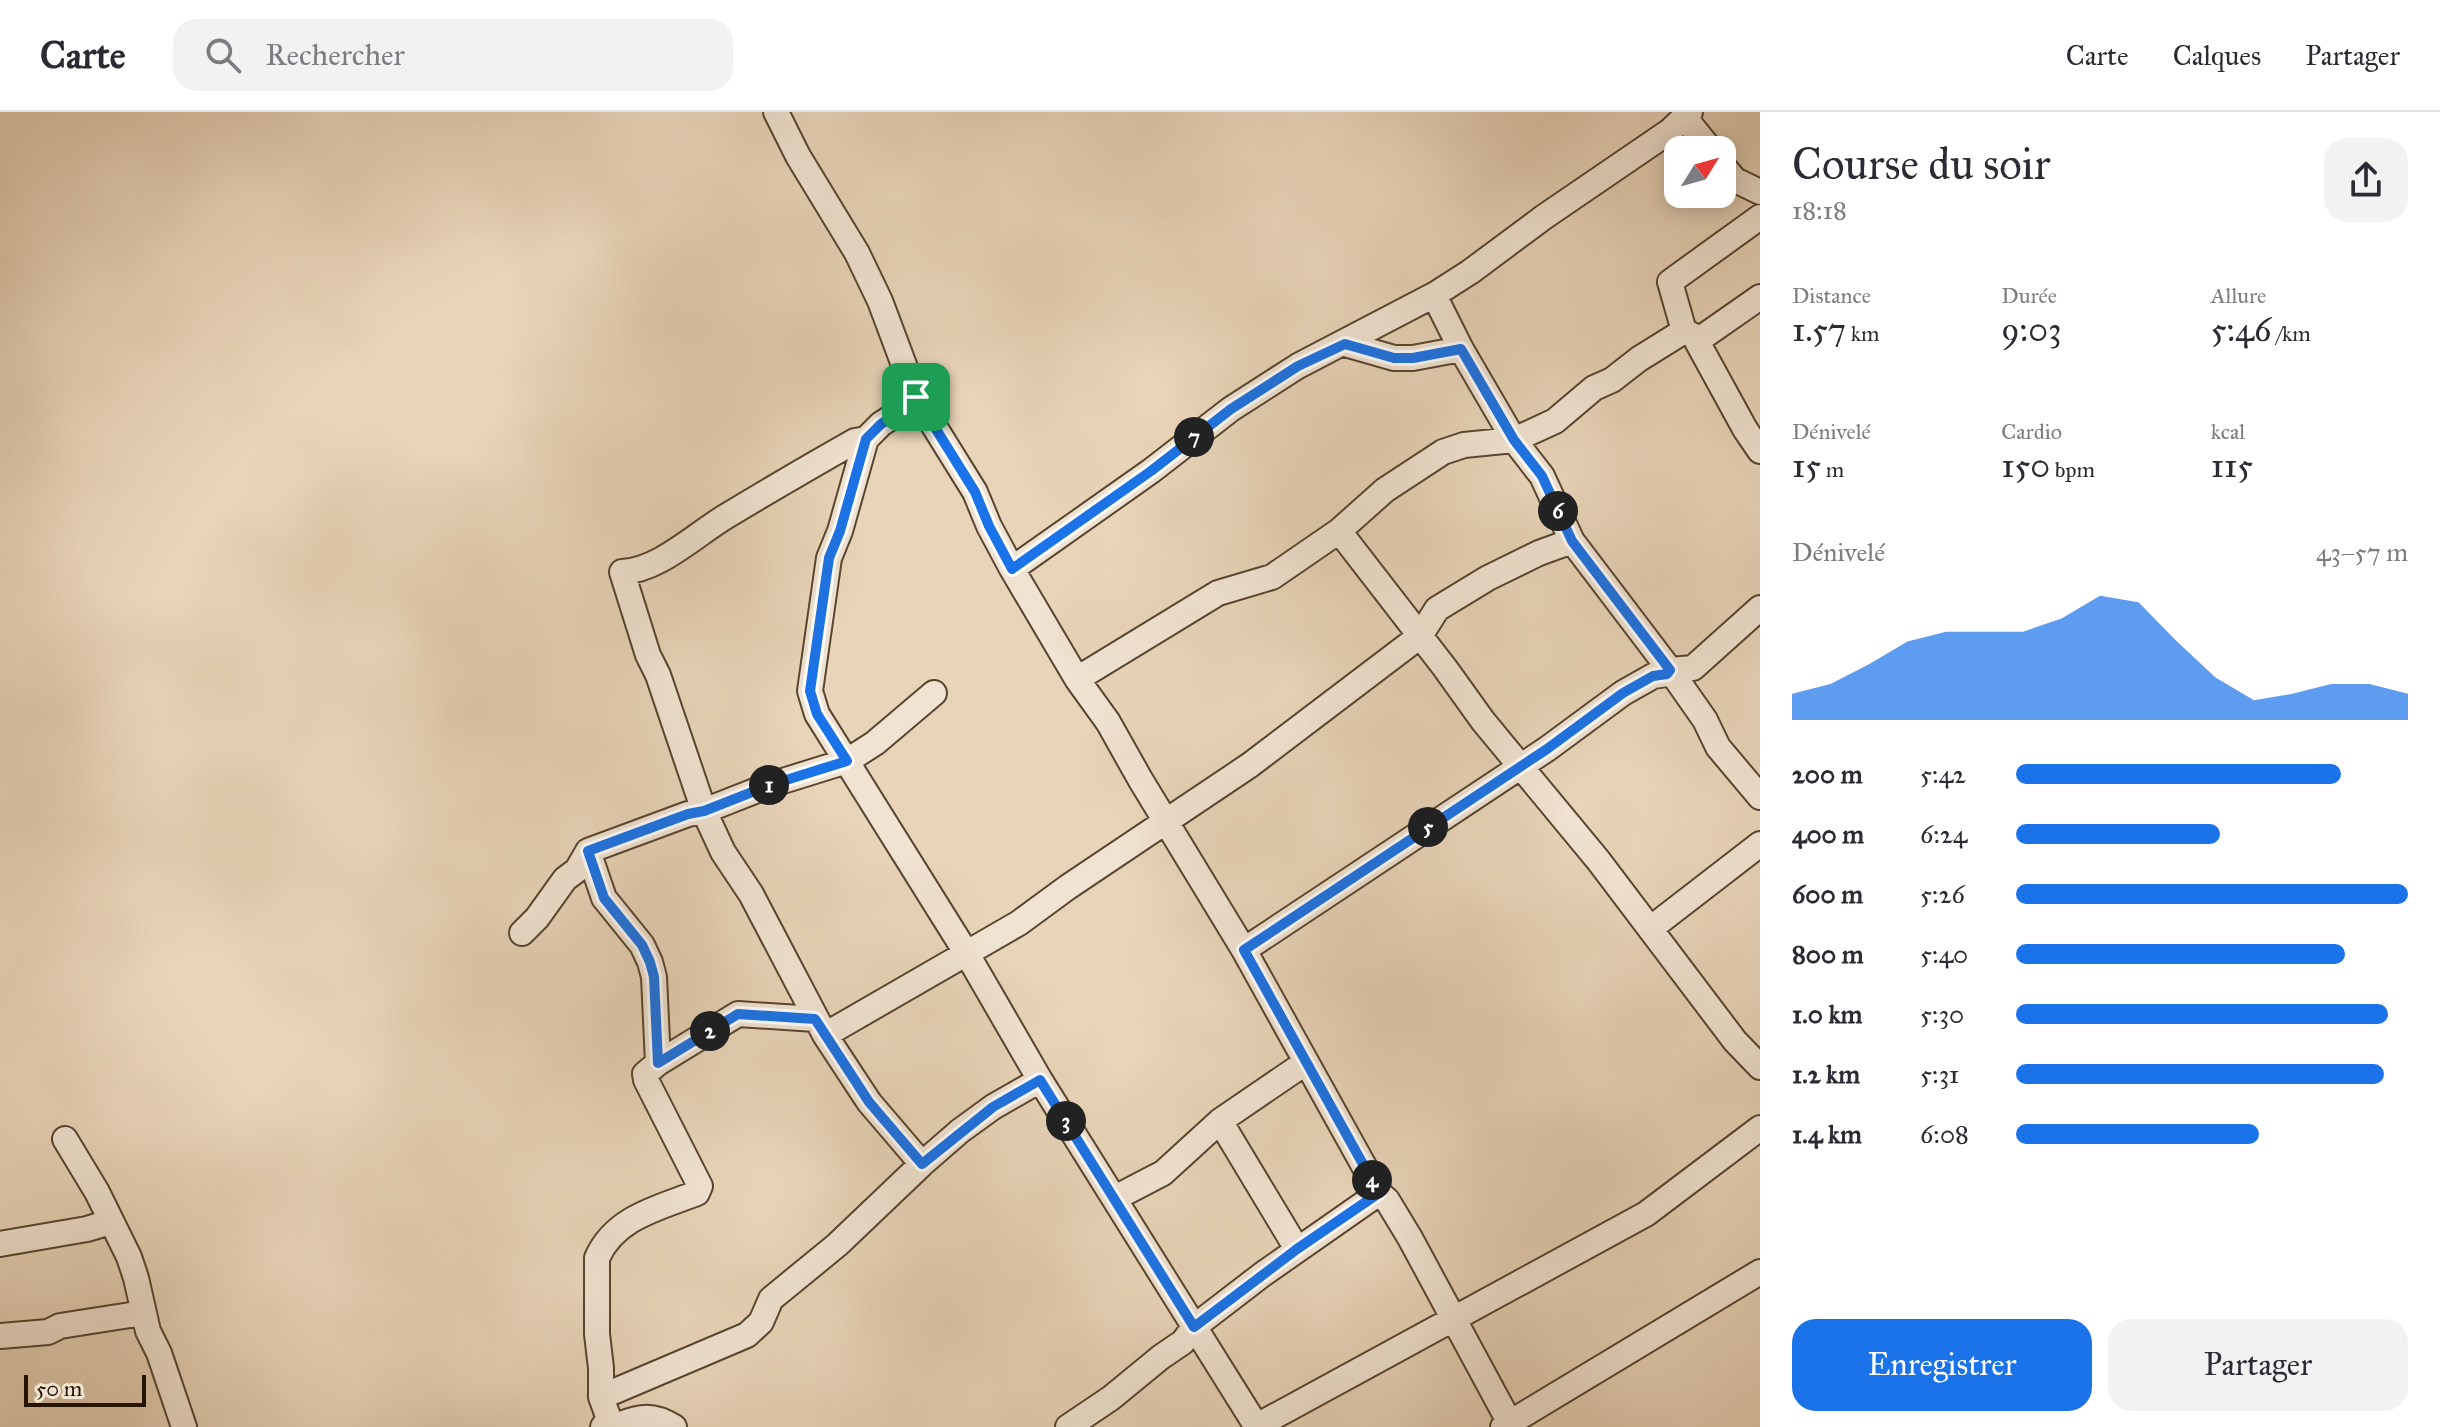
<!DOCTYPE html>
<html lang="fr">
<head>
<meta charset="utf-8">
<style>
	:root { --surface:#fff; --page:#f2f2f3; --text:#2b2b33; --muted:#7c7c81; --line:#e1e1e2; --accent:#1a73e8 }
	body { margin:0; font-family:"IM FELL Great Primer",serif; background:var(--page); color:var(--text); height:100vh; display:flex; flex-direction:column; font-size:30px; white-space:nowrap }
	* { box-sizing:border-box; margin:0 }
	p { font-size:26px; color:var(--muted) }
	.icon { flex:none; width:44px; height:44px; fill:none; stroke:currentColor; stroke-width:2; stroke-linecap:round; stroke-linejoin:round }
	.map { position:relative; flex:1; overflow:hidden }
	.sheet { display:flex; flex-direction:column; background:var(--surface); width:680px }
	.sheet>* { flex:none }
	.needle { width:52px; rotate:53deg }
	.tools { position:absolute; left:1664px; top:24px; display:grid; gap:16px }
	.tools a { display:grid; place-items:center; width:72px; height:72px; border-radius:16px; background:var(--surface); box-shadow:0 4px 20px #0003; font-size:40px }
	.scale { position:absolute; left:24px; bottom:20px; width:122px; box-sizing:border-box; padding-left:8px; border:4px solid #271502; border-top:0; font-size:22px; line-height:28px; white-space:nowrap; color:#271502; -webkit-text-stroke:6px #f0e3d1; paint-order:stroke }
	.pin { position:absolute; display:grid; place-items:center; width:68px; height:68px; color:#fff; margin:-34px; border-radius:16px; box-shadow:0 4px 12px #0006 }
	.km { position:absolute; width:40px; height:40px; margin:-20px; border-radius:50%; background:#222; color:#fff; font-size:22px; line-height:40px; text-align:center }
	.round { display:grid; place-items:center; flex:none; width:84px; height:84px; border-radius:24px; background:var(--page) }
	.head { display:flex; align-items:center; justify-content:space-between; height:136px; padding:0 32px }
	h1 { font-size:44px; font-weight:600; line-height:60px }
	.stats { display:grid; grid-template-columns:repeat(3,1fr); gap:12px; height:136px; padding:8px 32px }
	.stats div { display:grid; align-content:center }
	.stats b { font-size:34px; font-weight:600 }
	.stats small { font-size:22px; font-weight:400 }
	.stats p { font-size:22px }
	.chart { height:224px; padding:16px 32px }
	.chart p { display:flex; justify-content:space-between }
	.chart svg { width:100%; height:144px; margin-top:8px; fill:var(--accent); opacity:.7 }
	.primary-button { display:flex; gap:16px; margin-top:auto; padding:16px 32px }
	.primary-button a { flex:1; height:92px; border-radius:24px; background:var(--accent); color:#fff; font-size:32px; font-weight:600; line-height:92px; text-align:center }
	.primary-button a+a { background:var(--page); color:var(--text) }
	ul { padding:0 32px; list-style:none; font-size:26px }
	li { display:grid; grid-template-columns:128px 96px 1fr; align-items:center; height:60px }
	li i { height:20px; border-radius:10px; background:var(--accent) }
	header { display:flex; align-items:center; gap:48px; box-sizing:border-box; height:112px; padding:0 40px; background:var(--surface); border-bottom:2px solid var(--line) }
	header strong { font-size:38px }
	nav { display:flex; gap:44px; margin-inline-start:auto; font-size:28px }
	.search { width:560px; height:72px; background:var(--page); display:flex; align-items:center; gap:20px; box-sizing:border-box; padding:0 28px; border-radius:24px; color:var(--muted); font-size:30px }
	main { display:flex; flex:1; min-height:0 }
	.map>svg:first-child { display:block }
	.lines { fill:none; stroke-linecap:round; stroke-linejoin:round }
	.minor-casing { stroke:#574530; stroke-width:28 }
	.minor { stroke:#f0e3d1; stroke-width:24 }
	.route-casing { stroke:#fff; stroke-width:16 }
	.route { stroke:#1a73e8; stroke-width:10 }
</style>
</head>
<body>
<header>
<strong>Carte</strong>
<div class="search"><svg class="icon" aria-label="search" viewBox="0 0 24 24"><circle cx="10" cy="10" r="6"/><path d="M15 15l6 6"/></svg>Rechercher</div>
<nav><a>Carte</a><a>Calques</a><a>Partager</a></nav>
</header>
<main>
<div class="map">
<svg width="1760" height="1315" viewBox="0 0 1760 1315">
	<rect width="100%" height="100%" fill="#e8d4b8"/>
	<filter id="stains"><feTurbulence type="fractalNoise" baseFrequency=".0025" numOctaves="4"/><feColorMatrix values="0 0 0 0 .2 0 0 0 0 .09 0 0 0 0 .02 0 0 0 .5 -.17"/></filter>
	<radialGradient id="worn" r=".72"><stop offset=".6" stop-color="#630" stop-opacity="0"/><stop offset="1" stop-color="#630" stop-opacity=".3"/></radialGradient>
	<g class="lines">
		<defs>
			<path id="minor" d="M776,0l22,44 59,97 23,48 36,96 59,95 14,34 23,43 65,110 31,43 32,57 104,171 135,243 8,7 23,38 102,189
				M1685,6l26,32
				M1722,53l13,15 25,12
				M1760,105l-90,65 14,49 10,5 51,93 15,22
				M1434,183l27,54 53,91 28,36 30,65 98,129 35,50 13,27 42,50
				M1697,229l63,-44
				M1345,232l49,14h19l48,-9
				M916,285l-21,18 -14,9 -15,15 -26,92 -11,27 -19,133 7,23 150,240 73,126 217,347
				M866,327l-11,2c-44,25 -87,50 -130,76 -31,19 -66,53 -103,55l26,83 10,20 46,136 19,41 28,42 74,141 44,67 53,62
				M1339,419l106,137 38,53 115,139 137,181 25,26
				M1012,457l139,-98 80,-62 67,-43 136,-71 36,-23 74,-55 126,-86 20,-19
				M1077,567l141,-86 54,-16 67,-46 46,-41 58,-38 21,-7 50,-5 41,-19 39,-33 18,-8 27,-21 45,-28
				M588,739l16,47 38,47 8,17 4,15 4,86
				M1650,817l110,-85
				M522,821l15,-15 28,-39 12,-9 11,-19 100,-37 16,-3 66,-26 77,-24 28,-18 59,-50
				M1244,838l303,-201 76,-56 30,-17 14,-2 3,-4 23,-2 67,-60
				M825,923l194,-112 49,-36 182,-122 170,-129 17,-27 51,-31 51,-25 33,-12
				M1220,1009l77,128
				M65,1027l32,53 32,65 7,21 12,53 11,22 25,74
				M1115,1086l48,-25 57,-52 85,-58
				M0,1132l87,-15 23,-7
				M0,1224l48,-4 12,-6 83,-13
				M601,1285v-29l-4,-34v-76c18,-41 62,-50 100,-65l3,-7 -54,-106 -1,-6 13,-11 80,-49 77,5
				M618,1313c23,-9 35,-11 56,2
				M603,1315l6,-8 -8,-22 146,-62 14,-13 10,-23 66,-54 85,-81 38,-33 33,-24 47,-27
				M1068,1315l43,-29 50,-41 22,-15 11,-15 69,-53 116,-81
				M1255,1315l391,-213 114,-86
				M1503,1315l257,-155"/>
		</defs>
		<use href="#minor" class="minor-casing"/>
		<use href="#minor" class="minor"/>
	</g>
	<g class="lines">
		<defs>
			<path id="route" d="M1345,232l49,14h19l48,-9 53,91 28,36 30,65 98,129 -3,4 -14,2 -30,17 -76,56 -303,201 135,243 -82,56 -103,78 -154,-247 -47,27 -71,57 -53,-62 -54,-83 -77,-5 -80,49 -4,-86 -4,-15 -8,-17 -38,-47 -16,-47 100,-37 16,-3 66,-26 77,-24 -30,-47 -7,-23 19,-133 11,-27 26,-92 15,-15 14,-9 21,-18 59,95 14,34 23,43 139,-98 80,-62 67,-43z"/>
		</defs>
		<use href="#route" class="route-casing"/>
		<use href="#route" class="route"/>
	</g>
	<rect width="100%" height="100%" filter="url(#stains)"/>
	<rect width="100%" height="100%" fill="url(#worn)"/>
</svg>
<div class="tools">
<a><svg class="needle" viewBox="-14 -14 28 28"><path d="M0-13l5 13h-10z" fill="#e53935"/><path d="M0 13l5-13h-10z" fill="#7c7c81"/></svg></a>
</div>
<div class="scale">50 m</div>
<div class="pin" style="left:916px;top:285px;background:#1e9e55"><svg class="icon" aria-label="arrive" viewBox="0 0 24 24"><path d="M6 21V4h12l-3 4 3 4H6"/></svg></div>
<b class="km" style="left:769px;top:673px">1</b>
<b class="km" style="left:710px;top:919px">2</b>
<b class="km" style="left:1066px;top:1009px">3</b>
<b class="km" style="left:1372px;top:1068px">4</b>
<b class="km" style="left:1428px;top:715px">5</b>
<b class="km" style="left:1558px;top:399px">6</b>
<b class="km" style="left:1194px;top:325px">7</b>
</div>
<section class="sheet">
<div class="head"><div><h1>Course du soir</h1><p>18:18</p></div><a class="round"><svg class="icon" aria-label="share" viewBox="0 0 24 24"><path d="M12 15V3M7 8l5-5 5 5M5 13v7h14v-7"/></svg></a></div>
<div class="stats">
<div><p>Distance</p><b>1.57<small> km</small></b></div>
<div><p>Durée</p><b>9:03</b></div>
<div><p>Allure</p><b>5:46<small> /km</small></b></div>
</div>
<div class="stats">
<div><p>Dénivelé</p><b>15<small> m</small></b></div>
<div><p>Cardio</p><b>150<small> bpm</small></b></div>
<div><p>kcal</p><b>115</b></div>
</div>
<div class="chart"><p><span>Dénivelé</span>43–57 m</p>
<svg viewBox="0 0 160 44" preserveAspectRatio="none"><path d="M0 44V36L10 33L20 27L30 20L40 17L50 17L60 17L70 13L80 6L90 8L100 20L110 31L120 38L130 36L140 33L150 33L160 36V44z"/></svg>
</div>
<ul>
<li><b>200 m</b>5:42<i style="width:83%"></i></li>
<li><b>400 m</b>6:24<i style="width:52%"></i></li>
<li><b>600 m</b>5:26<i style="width:100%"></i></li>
<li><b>800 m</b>5:40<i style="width:84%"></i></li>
<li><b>1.0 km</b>5:30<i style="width:95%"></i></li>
<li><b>1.2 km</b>5:31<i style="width:94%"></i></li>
<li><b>1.4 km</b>6:08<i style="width:62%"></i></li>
</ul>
<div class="primary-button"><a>Enregistrer</a><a>Partager</a></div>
</section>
</main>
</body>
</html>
